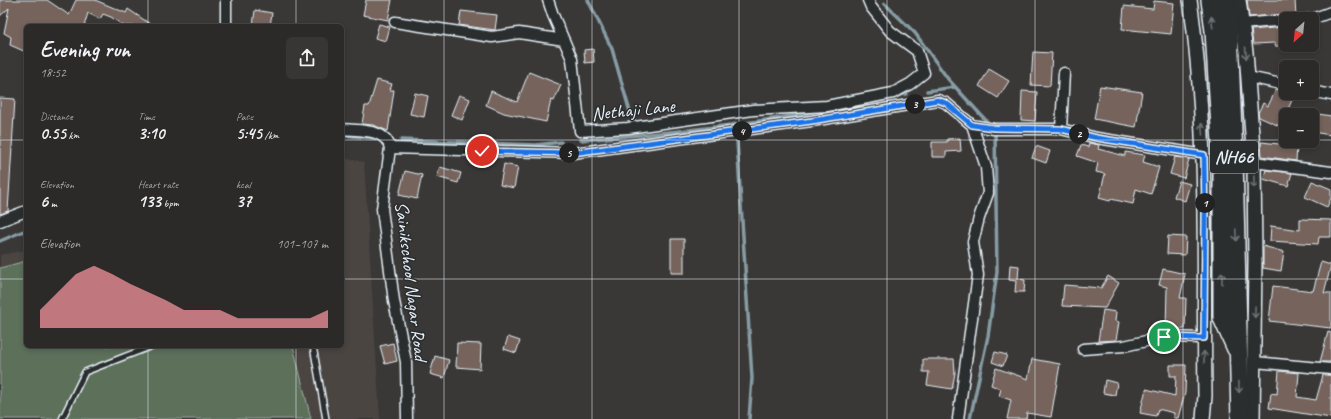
<!DOCTYPE html>
<html lang="en">
<head>
<meta charset="utf-8">
<style>
	:root { --surface:#2b2a29; --page:#373635; --text:#f1f3f6; --muted:#a6a7a8; --line:#474646; --accent:#ff9aa2 }
	body { margin:0; font-family:Caveat,sans-serif; background:var(--page); color:var(--text); height:100vh; display:flex; flex-direction:column; font-size:15px; white-space:nowrap }
	* { box-sizing:border-box; margin:0 }
	p { font-size:13px; color:var(--muted) }
	.icon { flex:none; width:22px; height:22px; fill:none; stroke:currentColor; stroke-width:2; stroke-linecap:round; stroke-linejoin:round }
	.map { position:relative; flex:1; overflow:hidden }
	.drawer { position:absolute; left:24px; top:24px; width:320px; height:324px; display:flex; flex-direction:column; background:var(--surface); border-radius:6px; box-shadow:0 2px 6px #0003,0 0 0 1px var(--line) }
	.drawer>* { flex:none }
	.needle { width:26px; rotate:207deg }
	.fabs { position:absolute; left:1279px; top:12px; display:grid; gap:8px }
	.fabs a { display:grid; place-items:center; width:40px; height:40px; border-radius:6px; background:var(--surface); box-shadow:0 2px 6px #0003,0 0 0 1px var(--line); font-size:20px }
	.pin { position:absolute; display:grid; place-items:center; width:34px; height:34px; color:#fff; margin:-17px; border:2px solid #fff; border-radius:50%; box-shadow:0 1px 4px #0007 }
	.km { position:absolute; width:20px; height:20px; margin:-10px; border-radius:50%; background:#222; color:#fff; font-size:11px; line-height:20px; text-align:center }
	.round { display:grid; place-items:center; flex:none; width:42px; height:42px; border-radius:6px; background:var(--page) }
	.head { display:flex; align-items:center; justify-content:space-between; height:68px; padding:0 16px }
	h1 { font-size:22px; font-weight:800; line-height:30px }
	.figures { display:grid; grid-template-columns:repeat(3,1fr); gap:6px; height:68px; padding:4px 16px }
	.figures div { display:grid; align-content:center }
	.figures b { font-size:17px; font-weight:800 }
	.figures small { font-size:11px; font-weight:400 }
	.figures p { font-size:11px }
	.chart { height:112px; padding:8px 16px }
	.chart p { display:flex; justify-content:space-between }
	.chart svg { width:100%; height:72px; margin-top:4px; fill:var(--accent); opacity:.7 }
	.map>svg:first-child { display:block }
	.built { fill:#4b4542 }
	.green { fill:#5c705a; stroke:#a2b0a9 }
	.lines { fill:none; stroke-linecap:round; stroke-linejoin:round }
	.stream { stroke:#879ca4; stroke-width:3.5 }
	.building { fill:#74635b; stroke:#e8f1f8 }
	.service-casing { stroke:#e8f1f8; stroke-width:8 }
	.minor-casing { stroke:#e8f1f8; stroke-width:13 }
	.tertiary-casing { stroke:#e8f1f8; stroke-width:16 }
	.trunk-casing { stroke:#e8f1f8; stroke-width:20 }
	.service { stroke:#2a2d2e; stroke-width:5 }
	.minor { stroke:#2a2d2e; stroke-width:10 }
	.tertiary { stroke:#2a2d2e; stroke-width:13 }
	.trunk { stroke:#2a2d2e; stroke-width:17 }
	.oneway { stroke:#6c7275 }
	.route-casing { stroke:#fff; stroke-width:8 }
	.route { stroke:#1a73e8; stroke-width:5 }
	.grid { fill:none; stroke:#e8f1f8; stroke-width:1; stroke-opacity:0.55 }
	.labels { text-anchor:middle; stroke-width:3; stroke-linejoin:round; paint-order:stroke }
	.shield { fill:#2a2d2e; stroke:#afb6bb; stroke-width:1 }
	.shield-label { font-size:18px; font-weight:bold; fill:#e8f1f8 }
	.street-label { font-size:19px; fill:#e8f1f8; stroke:#2a2d2e }
</style>
</head>
<body>
<div class="map">
<svg width="1331" height="419" viewBox="0 0 1331 419">
	<rect width="100%" height="100%" fill="#393837"/>
	<filter id="ink" filterUnits="userSpaceOnUse"><feTurbulence type="fractalNoise" baseFrequency=".025" numOctaves="2"/><feDisplacementMap in="SourceGraphic" scale="8" xChannelSelector="R" yChannelSelector="G"/><feConvolveMatrix kernelMatrix="1 2 1 2 8 2 1 2 1" color-interpolation-filters="sRGB"/></filter>
	<g filter="url(#ink)">
		<path class="built" d="M342,158l22,4 16,257h-380v-164l26,-5v96h316z"/>
		<path class="green" d="M26,261v85h267l18,73h-311v-151z"/>
		<g class="lines">
			<path class="stream" d="M588,0l24,49 18,63
				M885,4l30,29 33,46 43,47
				M927,91l28,-4
				M896,96l10,-2
				M342,135l31,3
				M401,140l135,5 25,-3
				M581,140c80,-6 160,-14 238,-29
				M737,141l15,237 -3,41
				M0,241l26,-11
				M970,419l18,-83 9,-64 -2,-141"/>
		</g>
		<path class="building" d="M0,0h47l22,15 7,-15h19l31,13 2,-4 25,17h-29l-13,-9 -8,-3 -3,5 -12,-6 -4,13h-58v26l-16,-7 1,-8 -7,-4 5,-25 -9,8z
			M366,0h26l-4,20 -25,-5z
			M1247,0h48l1,18 -4,1 -3,-5h-3l-37,3z
			M1154,1l20,2 -3,31 -49,-5 2,-23 29,3z
			M255,10l17,3 -2,13h-17z
			M461,11l36,4 -2,15 -36,-5z
			M379,24l11,3 -4,14 -11,-3z
			M1286,27v19h-11v-3l-22,1 -2,-14z
			M593,49l1,13 -9,1 -1,-13z
			M1033,52l19,1 -2,33 -19,-1z
			M989,69l20,12 -11,17 -19,-12z
			M529,72l32,13 -7,16 -3,-1 -5,22 -42,-9 -18,-8 5,-14 26,11z
			M377,80l15,4 -2,6h4l-6,41 -15,-6 -11,-1 3,-18h4z
			M1100,86l42,6 -6,35 -42,-8z
			M1276,90l10,1v2h9l-9,21v15l-27,-12 -1,-4 5,-10 5,3z
			M1022,91l15,1 -2,29 -14,-1z
			M415,93l13,3 -4,21 -14,-3z
			M459,95l11,4 -8,21 -11,-5z
			M0,98l15,1 -7,112 -8,3z
			M1312,113l19,3v19l-19,-3z
			M960,138l1,13 -15,1v5h-14v-15h15v-3z
			M1261,142l36,4 -1,15 -34,-5z
			M1089,143l10,2 -1,4 27,7v-4l20,3 -2,7 16,5 -8,27 -15,-5 -3,15 -22,-5 -1,2 -11,-3 6,-24 -9,-2 2,-9 -21,-7 4,-11 7,2z
			M1036,146l14,5 -4,12 -14,-5z
			M1175,157l14,2 -5,19 -14,-4z
			M504,164l14,3 -4,21 -14,-3z
			M440,167l21,6 -3,10 -21,-6z
			M1266,170l26,3 -4,13 -25,-7z
			M405,171l17,4 -5,24 -18,-4z
			M1179,181l11,3 -5,17 -11,-4z
			M1312,181l19,8v9l-4,9 -22,-10z
			M1300,219l31,1v17h-12l-1,7 -48,-3 1,-15 29,4z
			M1168,236l18,1 -1,18 -18,-1z
			M671,239h13v34h-13z
			M1263,246l21,6 -3,19 -18,-3z
			M1321,262l10,3 -7,28h7v35l-62,-7 4,-35 40,5z
			M1010,265l9,1 -1,13 7,1 -1,12h-9l1,-11 -7,-1z
			M1163,269l22,5 -5,24h6l-1,31h-19l1,-42 -8,-2z
			M1108,276l11,7 -14,25 -43,-2 2,-21 37,3z
			M1103,310l13,2 -1,9 4,1 -3,18 -18,1z
			M1328,332l3,1v29h-11z
			M508,337l12,4 -4,12 -12,-4z
			M393,343l4,18 -12,3 -5,-18z
			M457,343l24,1 -1,25 -24,-2z
			M995,352l12,3 -4,11 -11,-4z
			M435,356l14,4 -5,18 -14,-4z
			M923,359h31l1,14 -3,16 -25,-4 2,-13h-6z
			M1032,359l28,5 -9,53 -24,-4 -1,6h-19l4,-19 -12,-4 2,-7 -10,-4 5,-17 32,11z
			M1170,365h16l-1,28 -7,25h-4v-5l-16,-4 -2,7 -16,-3 6,-24 29,7 1,-20h-6z
			M1279,371l20,2 -2,24 19,3 7,-25h8v43l-62,-10 2,-15 6,1z
			M1105,380l12,3 -2,12 -12,-2z"/>
		<g class="lines">
			<defs>
				<path id="service" d="M313,346l13,73
					M62,419l23,-47 67,-26"/>
				<path id="minor" d="M548,0l5,15 19,44 8,72 48,-3 125,-18 74,-4 66,-13 17,-9 14,-11 -7,-22 -27,-20 -19,-24 -3,-7
					M1307,19h5l19,-7
					M395,22l97,15 27,-4 45,7
					M1242,24l44,-4
					M226,26v-26
					M1248,77l38,8
					M1312,91l19,4
					M972,125l22,4h67l36,9 107,17
					M342,129c17,2 44,-1 48,19l-8,61 12,92 12,61 1,57
					M1061,129l3,-56
					M390,148l183,5 239,-32 126,-21 8,3 26,22 14,42 2,26 -9,25 -6,24 5,33 -20,144
					M1254,162l77,10
					M0,221l26,-10
					M1083,349l41,-3 40,-9 40,1
					M1254,362l77,7"/>
				<path id="tertiary" d="M1190,0c19,131 13,264 15,396l-2,23
					M1239,0l7,52 8,110 1,99 -2,158"/>
				<path id="trunk" d="M1210,0l4,31 8,128v159l14,31
					M1225,0l4,29 5,129 6,261"/>
			</defs>
			<use href="#service" class="service-casing"/>
			<use href="#minor" class="minor-casing"/>
			<use href="#tertiary" class="tertiary-casing"/>
			<use href="#trunk" class="trunk-casing"/>
			<use href="#service" class="service"/>
			<use href="#minor" class="minor"/>
			<use href="#tertiary" class="tertiary"/>
			<use href="#trunk" class="trunk"/>
		</g>
		<defs><path id="oneway-shaft" d="M-6 0H5M1.5-3L5.5 0L1.5 3" fill="none" stroke-width="1.6" stroke-linecap="round" stroke-linejoin="round"/></defs>
		<g class="oneway">
			<use href="#oneway-shaft" transform="translate(1212 22) rotate(-97)"/>
			<use href="#oneway-shaft" transform="translate(1246 53) rotate(85)"/>
			<use href="#oneway-shaft" transform="translate(1202 129) rotate(-94)"/>
			<use href="#oneway-shaft" transform="translate(1254 182) rotate(89)"/>
			<use href="#oneway-shaft" transform="translate(1236 235) rotate(88)"/>
			<use href="#oneway-shaft" transform="translate(1222 278) rotate(-90)"/>
			<use href="#oneway-shaft" transform="translate(1255 312) rotate(91)"/>
			<use href="#oneway-shaft" transform="translate(1204 357) rotate(-91)"/>
			<use href="#oneway-shaft" transform="translate(1239 387) rotate(89)"/>
		</g>
	</g>
	<g class="lines" filter="url(#ink)">
		<defs>
			<path id="route" d="M482,151l91,2 239,-32 126,-21 8,3 26,22 22,3 67,1 36,9 107,17 1,59 -1,124 -40,-1"/>
		</defs>
		<use href="#route" class="route-casing"/>
		<use href="#route" class="route"/>
	</g>
	<path class="grid" d="M148,0v26M296,0v26M444,0v419M592,0v419M739,0v419M887,0v419M1035,0v419M1183,0v419M0,140h26M342,140h944M1312,140h19M0,279h26M342,279h989M148,346v73M296,346v73"/>
	<g class="labels">
		<rect class="shield" x="1210" y="141" width="48" height="32" rx="3"/>
		<g class="shield-label">
			<text x="1234" y="163">NH66</text>
		</g>
		<g class="street-label">
			<text transform="translate(633 109) rotate(-6)" y="7">Nethaji Lane</text>
			<text transform="translate(412 281) rotate(83)" y="7">Sainikschool Nagar Road</text>
		</g>
	</g>
</svg>
<div class="fabs">
<a><svg class="needle" viewBox="-14 -14 28 28"><path d="M0-13l5 13h-10z" fill="#e53935"/><path d="M0 13l5-13h-10z" fill="#a6a7a8"/></svg></a>
<a>+</a>
<a>−</a>
</div>
<div class="pin" style="left:1164px;top:337px;background:#1e9e55"><svg class="icon" aria-label="arrive" viewBox="0 0 24 24"><path d="M6 21V4h12l-3 4 3 4H6"/></svg></div>
<div class="pin" style="left:482px;top:151px;background:#d93025"><svg class="icon" aria-label="check" viewBox="0 0 24 24"><path d="M5 12l5 5 9-10"/></svg></div>
<b class="km" style="left:1205px;top:203px">1</b>
<b class="km" style="left:1079px;top:134px">2</b>
<b class="km" style="left:915px;top:104px">3</b>
<b class="km" style="left:742px;top:131px">4</b>
<b class="km" style="left:569px;top:153px">5</b>
<section class="drawer">
<div class="head"><div><h1>Evening run</h1><p>18:52</p></div><a class="round"><svg class="icon" aria-label="share" viewBox="0 0 24 24"><path d="M12 15V3M7 8l5-5 5 5M5 13v7h14v-7"/></svg></a></div>
<div class="figures">
<div><p>Distance</p><b>0.55<small> km</small></b></div>
<div><p>Time</p><b>3:10</b></div>
<div><p>Pace</p><b>5:45<small> /km</small></b></div>
</div>
<div class="figures">
<div><p>Elevation</p><b>6<small> m</small></b></div>
<div><p>Heart rate</p><b>133<small> bpm</small></b></div>
<div><p>kcal</p><b>37</b></div>
</div>
<div class="chart"><p><span>Elevation</span>101–107 m</p>
<svg viewBox="0 0 160 44" preserveAspectRatio="none"><path d="M0 44V33L10 22L20 11L30 6L40 11L50 17L60 22L70 27L80 33L90 33L100 33L110 38L120 38L130 38L140 38L150 38L160 33V44z"/></svg>
</div>
</section>
</div>
</body>
</html>
